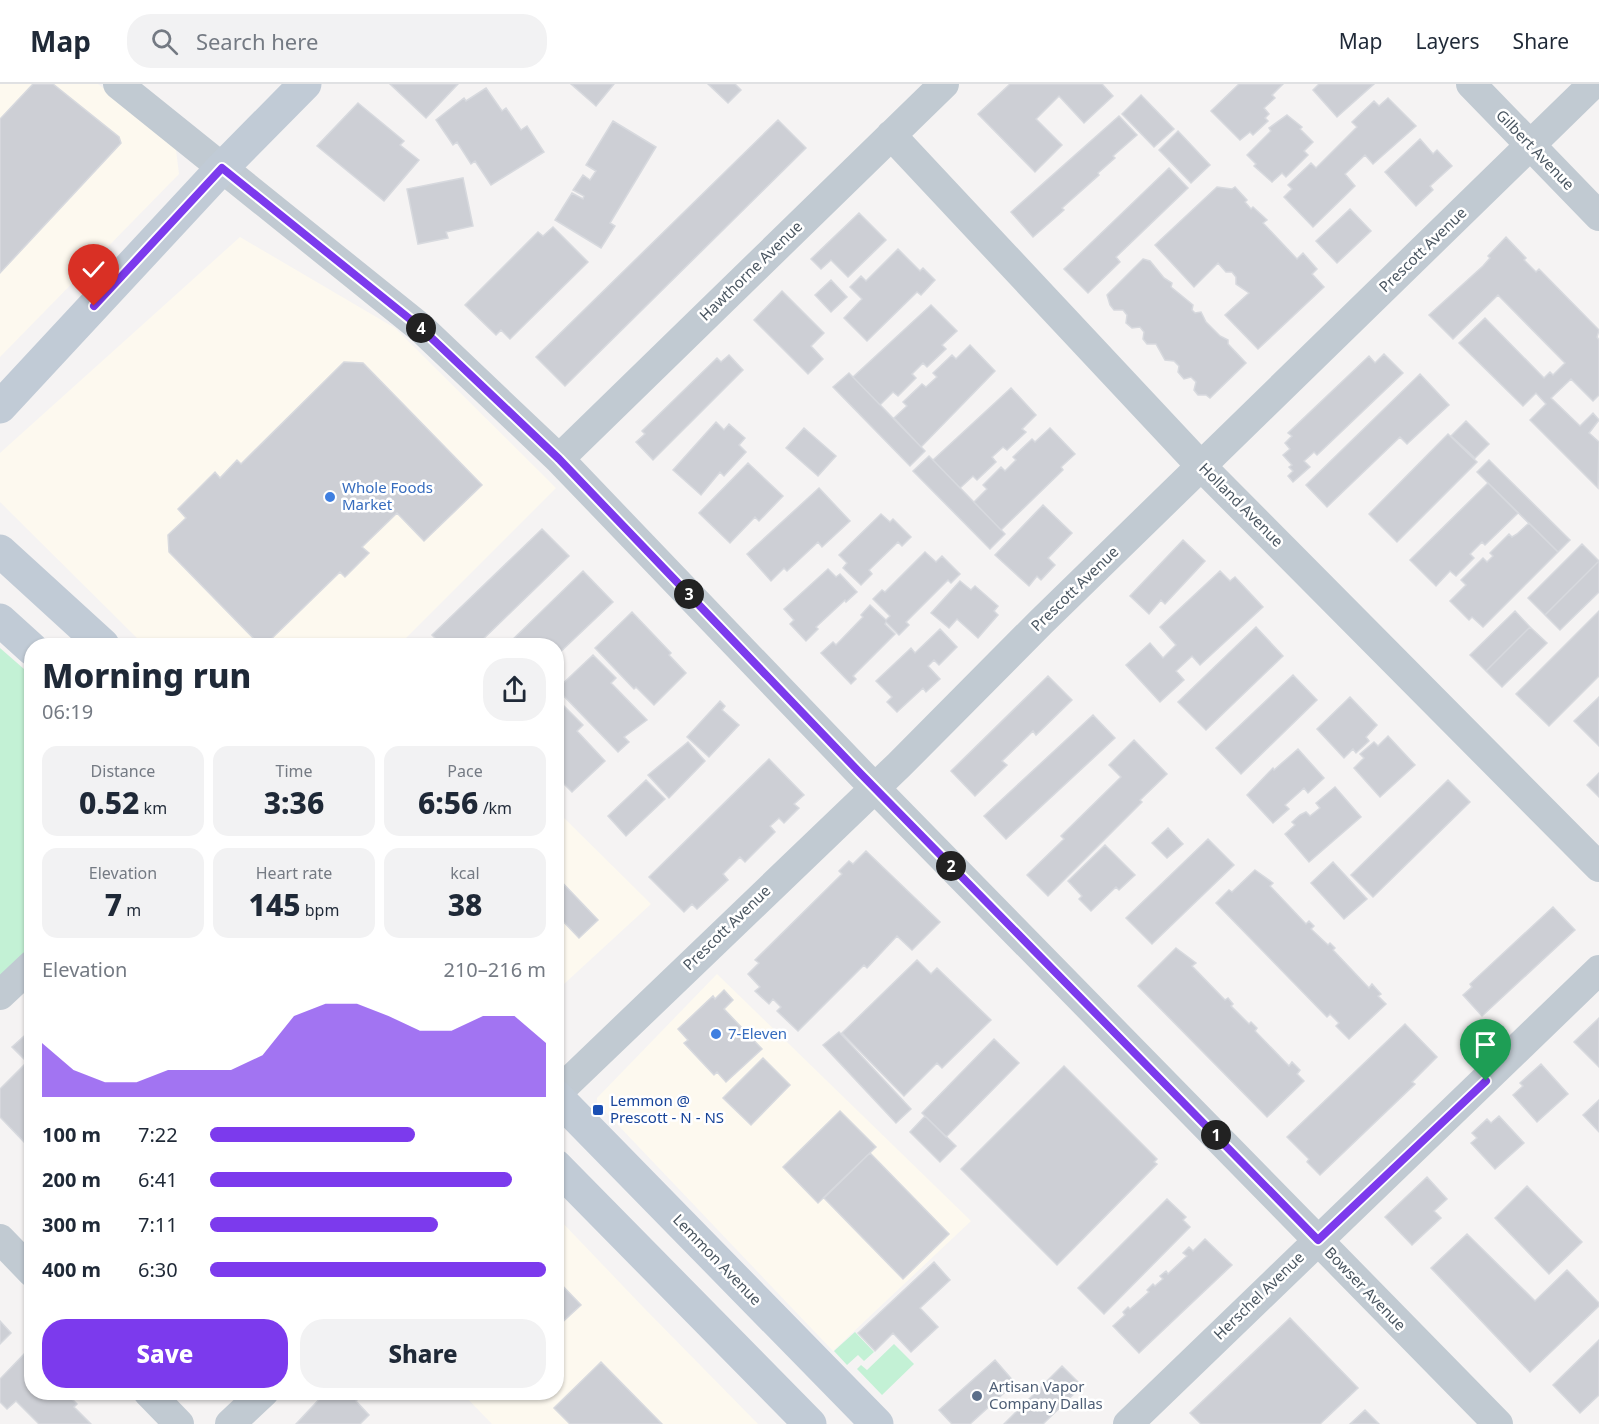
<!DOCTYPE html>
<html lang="en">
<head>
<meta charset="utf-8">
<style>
	:root { --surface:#fff; --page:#f2f2f3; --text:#1f2937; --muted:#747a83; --line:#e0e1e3; --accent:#7c3aed }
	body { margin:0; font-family:"Noto Sans",sans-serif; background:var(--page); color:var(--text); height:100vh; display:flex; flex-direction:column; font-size:22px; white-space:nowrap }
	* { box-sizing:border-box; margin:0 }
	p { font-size:20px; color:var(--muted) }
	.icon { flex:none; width:33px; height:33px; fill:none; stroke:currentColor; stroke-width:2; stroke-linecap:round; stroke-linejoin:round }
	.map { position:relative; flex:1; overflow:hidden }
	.sheet { position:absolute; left:24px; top:554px; width:540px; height:762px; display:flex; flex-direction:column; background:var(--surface); border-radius:24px; box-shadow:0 2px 4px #0004 }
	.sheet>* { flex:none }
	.pin { position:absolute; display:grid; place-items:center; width:51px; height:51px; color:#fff; margin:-62px -26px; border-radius:50% 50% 50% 0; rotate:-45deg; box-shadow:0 0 6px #0007 }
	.pin .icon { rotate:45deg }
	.km { position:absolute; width:30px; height:30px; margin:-15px; border-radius:50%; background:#222; color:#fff; font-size:16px; line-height:30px; text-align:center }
	.round { display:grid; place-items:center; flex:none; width:63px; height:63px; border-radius:24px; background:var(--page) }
	.overview { display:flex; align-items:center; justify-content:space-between; height:102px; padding:0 18px }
	h1 { font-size:33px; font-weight:800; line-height:45px }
	.metrics { display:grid; grid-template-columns:repeat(3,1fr); gap:9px; height:102px; padding:6px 18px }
	.metrics div { display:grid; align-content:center; border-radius:15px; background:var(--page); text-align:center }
	.metrics b { font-size:30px; font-weight:800 }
	.metrics small { font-size:16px; font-weight:400 }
	.metrics p { font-size:16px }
	.chart { height:168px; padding:12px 18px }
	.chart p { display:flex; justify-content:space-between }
	.chart svg { width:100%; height:108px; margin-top:6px; fill:var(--accent); opacity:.7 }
	.action { display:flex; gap:12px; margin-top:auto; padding:12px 18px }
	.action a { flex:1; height:69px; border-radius:24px; background:var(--accent); color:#fff; font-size:24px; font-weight:800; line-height:69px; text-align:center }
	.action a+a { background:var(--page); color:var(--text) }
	ul { padding:0 18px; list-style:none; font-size:20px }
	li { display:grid; grid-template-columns:96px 72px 1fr; align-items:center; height:45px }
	li i { height:15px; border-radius:8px; background:var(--accent) }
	header { display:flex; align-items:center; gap:36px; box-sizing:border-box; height:84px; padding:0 30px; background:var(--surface); border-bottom:2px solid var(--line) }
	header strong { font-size:28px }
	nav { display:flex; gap:33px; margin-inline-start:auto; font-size:21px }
	.search { width:420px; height:54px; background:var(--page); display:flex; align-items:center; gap:15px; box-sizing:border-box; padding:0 21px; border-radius:24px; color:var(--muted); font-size:22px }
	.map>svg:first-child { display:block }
	.commercial { fill:#fdf9ef }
	.green { fill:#c3f1d5 }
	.building { fill:#cdcfd5; stroke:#d7d9de; stroke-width:1.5 }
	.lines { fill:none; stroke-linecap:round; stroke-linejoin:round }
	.street { stroke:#c1cad2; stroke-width:30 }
	.secondary { stroke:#c1cbd6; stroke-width:33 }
	.route-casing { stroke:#fff; stroke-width:12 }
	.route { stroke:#7c3aed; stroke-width:8 }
	.shop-dot { fill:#3f7fe0; stroke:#fff; stroke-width:2 }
	.transit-dot { fill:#1a4fb4; stroke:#fff; stroke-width:2 }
	.service-dot { fill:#5c6f8a; stroke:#fff; stroke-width:2 }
	.labels { text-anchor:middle; stroke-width:5; stroke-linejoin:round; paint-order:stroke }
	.street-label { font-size:15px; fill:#4a5661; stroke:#fff }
	.shop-label { font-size:15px; fill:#366cbe; stroke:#fff; text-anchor:start }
	.transit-label { font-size:15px; fill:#164399; stroke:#fff; text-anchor:start }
	.service-label { font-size:15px; fill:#4e5e75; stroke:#fff; text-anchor:start }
</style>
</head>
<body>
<header>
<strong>Map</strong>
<div class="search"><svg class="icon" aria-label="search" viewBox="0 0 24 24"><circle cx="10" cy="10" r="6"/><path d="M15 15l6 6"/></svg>Search here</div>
<nav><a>Map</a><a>Layers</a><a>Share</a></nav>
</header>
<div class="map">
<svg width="1599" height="1340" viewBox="0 0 1599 1340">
	<rect width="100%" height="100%" fill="#f5f3f3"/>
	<path class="commercial" d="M0,0h98l69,54 9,12 3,24 -179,183z
		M240,153l155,91 161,160 -157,157h-255l-144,-143v-49z
		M556,726l95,94 -87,80 -7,3z
		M717,890l254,247 -138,130 -236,-248v-5z
		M557,1133l88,92 113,115h-266l-31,-32h95z"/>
	<path class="green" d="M0,564l32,28 -1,272 -31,31z
		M855,1248l19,20 -10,9 -6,-6 -11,10 -13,-14z
		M894,1260l20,20 -32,31 -25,-26 4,-4 6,5z"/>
	<path class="building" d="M33,0h20l66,53 2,6 -121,130v-154z
		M390,0h68l-32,34z
		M571,0h43l-18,22z
		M708,0h27l6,6 -13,13z
		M1010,0h92l11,12 -29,27 -25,-27 -23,23 26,26 -27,27 -57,-58z
		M1239,0h44l-11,11 3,3 -11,10 5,6 -4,4 3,3 -15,14 -3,-3 -10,8 -29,-29z
		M1319,0h55l-37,33 -24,-27z
		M486,4l16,23 4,-3 15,22 6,-4 17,26 -53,33 -16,-24 -4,3 -14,-22 -4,3 -17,-25 28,-22 2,3z
		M1141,11l33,34 -20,18 -32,-33z
		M1388,14l28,28 -43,38 -8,-9 -20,19 10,12 -42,41 -29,-30 8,-8 -4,-4 23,-22 5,5 41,-41 -5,-5 22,-21 5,5z
		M358,19l46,38 -4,4 19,15 -35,41 -67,-55z
		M1287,31l15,12 -2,2 13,13 -9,9 4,4 -22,22 -4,-4 -10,9 -18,-16 2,-2 -9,-9 24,-24 -2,-3z
		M1119,32l18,19 -24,21 2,2 -17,15 1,2 -37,33 2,2 -31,27 -22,-25z
		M778,36l28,28 -241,238 -29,-29z
		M613,37l43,26 -46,76 5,3 -14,22 -46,-28 17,-27 11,6 1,-3 -11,-6 10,-15 7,5 6,-9 -10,-6z
		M1178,47l32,34 -19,18 -32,-33z
		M1420,55l13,15 4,-4 15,16 -22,20 3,4 -17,16 -31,-34z
		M1169,84l19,20 -72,69 4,5 -32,31 -24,-24z
		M463,94l10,48 -27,6 2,6 -30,6 -11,-55z
		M1217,103l15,2 3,-2 12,13 -2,2 6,7 2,-2 14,13 -4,3 34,36 6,-6 14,16 -5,5 12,13 -66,62 -33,-34 24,-22 -13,-9v-7l-4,-5h-6l-8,-9 -24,24 -39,-42z
		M1350,125l21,22 -34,32 -21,-22z
		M859,129l27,27 -38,37 -17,-17 -10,9 -10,-10z
		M553,143l35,35 -78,77 -9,-9 -5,5 -31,-30 73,-73 5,4z
		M1506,153l20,21 -2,2 12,12 3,-3 60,61 -2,7 2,3v55l-6,6 -22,-22 -20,19 29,28 13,-13 6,7 -10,13 10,9 -1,46 -68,-68 16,-16 -10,-11 -13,13 -64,-63 26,-25 59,60 6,-6 3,3 12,-12 -67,-68 -45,44 -24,-24 54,-49 7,-8 -2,-2z
		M898,165l22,22 3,-3 12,12 -14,15 -4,-3 -50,49 -23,-23 18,-19 -12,-12 11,-11 5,5z
		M1143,175l7,2 14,17 8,5 -1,4 22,18 -1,5 3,3 6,-1 5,10 14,14 8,4v4l18,19 -36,35 -4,-3h-8l-4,-5 2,-8 -5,-5 -7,2 -6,-7 1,-6 -5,-5 -9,-1 -9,-16h-9l-4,-5 1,-7 -4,-5 -8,1 -6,-5 1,-8 -4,-5h-9l-4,-5 -3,-10z
		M831,196l16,17 -16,15 -16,-17z
		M782,207l42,42 -13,13 12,13 -15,15 -54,-54z
		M931,221l26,26 -15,14 4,4 -19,18 -4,-4 -11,11 4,4 -18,18 -5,-4 -13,13 -27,-28z
		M970,261l25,26 -74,76 -27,-29 13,-12 -4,-4 19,-18 4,3 11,-10 -4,-4 19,-18 4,4z
		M1384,270l19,19 -86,82 -3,-3 -10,9 6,6 -17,15 -5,-6 5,-5 -4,-4 3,-2 -9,-10 7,-6 -5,-6 7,-7 -4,-3 81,-77 6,7z
		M729,271l14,15 -90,90 -17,-18 9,-8 -3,-3 75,-73 4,4z
		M344,278l19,1 119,122 -58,56 -27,-28 -35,34 7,6 -24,24 -5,-5 -75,73h-5l-91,-93 -1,-17 18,-17 -8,-9 37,-37 5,6 17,-18 4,4z
		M849,289l76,78 -15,15 -77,-79z
		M1420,290l29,31 -42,39 -7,-7 -73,70 -21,-22z
		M1011,304l25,27 -14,14 4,3 -19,18 -4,-3 -11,10 4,5 -19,18 -4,-4 -13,12 -27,-28z
		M1466,337l23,23 -14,14 -24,-22z
		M716,338l8,8 5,-6 16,14 -6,7 7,7 -22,24 -4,-4 -19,23 -28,-25z
		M804,344l32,28 -18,20 -32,-28z
		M1050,344l25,26 -14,13 2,3 -62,60 -27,-28 13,-13 -4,-4 18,-18 4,4 11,-11 -3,-3 19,-18 3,3z
		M1448,350l29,28 -80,80 -28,-28z
		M929,372l76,78 -15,15 -77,-78z
		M1489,376l81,80 -12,12 -81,-80z
		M748,379l35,33 -24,25 -4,-4 -25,26 -31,-30z
		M1488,399l30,30 -33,32 -3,-3 -12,12 4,4 -18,18 -6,-5 -14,15 -26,-26z
		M819,404l31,33 -28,26 -4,-5 -31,29 -3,-3 -13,13 -24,-27z
		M1043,421l29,28 -24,25 7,7 -14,15 -4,-4 -8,10 -34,-31z
		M881,430l9,8 3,-3 18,18 -9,9 -4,-4 -29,28 3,4 -11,11 -18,-17 4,-5 -8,-8z
		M1529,439l29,29 -75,75 -11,-10 -3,3 -19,-19 16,-16 -5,-5 22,-22 4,4 6,-6 -3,-3 19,-19 3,3 5,-3z
		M542,445l27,27 -92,89h-35l-10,-10z
		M1183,456l22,21 -40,43 -4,-4 -12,14 -19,-18z
		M1582,460l17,17 -54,54 -17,-17z
		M925,468l11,10 6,-6 18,18 -9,9 -3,-3 -42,42 3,3 -10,10 -13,-13 -1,2 10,10 -42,42 3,3 -5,5 -30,-31 12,-11 3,3 27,-28 -2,-2 9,-10 16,15 4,-4 -17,-17 9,-9 3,2z
		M1599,477v31l-39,38 -15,-15z
		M828,485l8,8 4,-3 17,18 -11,10 -1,-2 -29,27 2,2 -12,12 -16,-17 4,-4 -10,-11z
		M583,487l30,31 -57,54v-11h-49z
		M1220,487l10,10 5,-4 28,30 -63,58 -8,-9 -16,15 8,9 -24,22 -34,-37 24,-22 13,15 13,-13 -16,-18z
		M960,497l11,9 4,-4 23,20 -4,5 4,4 -20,23 -21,-19 -8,9 -18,-15z
		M1515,527l15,16 -44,44 -16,-16z
		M1599,527v65l-50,50 -33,-32z
		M632,528l39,41 -2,2 17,18 -32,32 -18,-18 -2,2 -39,-41z
		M1256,543l27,29 -77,74 -28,-28z
		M1530,543l17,16 -45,44 -16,-16z
		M940,545l17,18 -18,18 -5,-5 -6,6 12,13 -14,13 -3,-4 -26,24 -10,-10 5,-5 -16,-16 35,-33 4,5z
		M593,571l23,23 -5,5 36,37 -23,17 5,5 -11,10 -61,-63z
		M1293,591l24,25 -76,74 -25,-26z
		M1048,592l24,24 -36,35 -3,-4 -31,30 5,4 -32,31 -24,-25z
		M1350,613l27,28 -11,12 3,4 -13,12 -3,-4 -9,9 -27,-29z
		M1599,613v49l-25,-25z
		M556,614l27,27 -6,6 28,30 -33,31 -16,-16z
		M720,617l5,5 -3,4 17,15 -30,32 -22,-20z
		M1093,631l22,23 -109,101 -22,-23z
		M1388,652l27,29 -35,32 -26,-29 10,-10 -4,-4 14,-12 4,4z
		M1134,656l33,34 -27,26 2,2 -94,94 -21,-21 37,-36 -3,-3 60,-59 -12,-12z
		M688,658l17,19 -36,37 -21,-23z
		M1298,665l26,29 -16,15 -4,-5 -19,17 4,4 -16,14 -26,-28 26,-27 1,2z
		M769,675l35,36 -10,9 5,4 -15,15 -5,-5 -9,8 5,6 -30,30 -5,-5 -17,17 5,6 -31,29 -5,-5 -8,8 -35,-35z
		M1599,689v24l-12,-12z
		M646,696l19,19 -39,37 -18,-20z
		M1448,696l22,22 -97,95 -22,-22z
		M1335,703l26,30 -52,45 -24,-28 10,-9 -3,-3 8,-7 6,-3 4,4 10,-8 -4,-5z
		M1168,744l15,16 -16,14 -15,-15z
		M1208,755l26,26 -82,79 -26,-26z
		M1105,761l30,30 -16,15 -3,-3 -25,24 -12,-12 3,-3 -14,-15z
		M866,767l74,71 -28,28 -15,-14 -30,32 -3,-3 -66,66 -21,-20 4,-4 -8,-8 -4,5 -14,-13 5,-4 -12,-13 11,-11 -4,-3 87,-86 -3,-3 10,-10 4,3z
		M1333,778l34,37 -23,20 -33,-36z
		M1255,786l18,13 -3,3 36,38 3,-3 5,5 -3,3 17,16 2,-2 5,5 -2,2 36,38 3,-4 9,10 -3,2 8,8 -37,35 -13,-13 3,-3 -9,-9 -3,3 -111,-114 13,-13 3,2z
		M556,792l42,44 -19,18 -23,-24z
		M1553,823l22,23 -93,86 -19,-21 9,-8 -2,-3z
		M1176,864l20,15 -4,3 33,34 3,-2 5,6 -2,2 18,18 2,-2 6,6 -2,3 34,35 3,-4 8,8 -3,4 7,7 -37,36 -129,-131z
		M917,876l14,14 6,-6 54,52 -49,48 -5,-5 -33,33 -62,-63z
		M724,906l9,10 -9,9 38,40 -36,33 -9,-10 -3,3 -30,-32 4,-3 -10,-11 35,-33 2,3z
		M1599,934v49l-25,-25z
		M1405,940l32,33 -25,25 3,2 -95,91 -13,-13 2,-3 -22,-22z
		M32,945v106l-8,7 -24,-25v-28l27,-27 -15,-15z
		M839,948l72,77 -15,14 -73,-78z
		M994,955l25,24 -73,74 -24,-24z
		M763,974l27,27 -39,40 -28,-27z
		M1541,980l27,30 -31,28 -24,-27 10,-9 -3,-3z
		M1064,982l93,93 -3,3 3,2 -100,101 -96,-96z
		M1599,1016v32l-16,-17z
		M840,1027l36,36 -58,56 -35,-36z
		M925,1032l31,30 -16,16 -30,-30z
		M1499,1032l25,27 -29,26 -24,-26 6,-5 -5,-5 15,-14 4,4z
		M870,1069l79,81 -46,45 -79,-81z
		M1427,1093l20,22 -13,12 7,7 -29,27 -27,-28z
		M1527,1102l55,56 -33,32 -54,-56z
		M1167,1115l19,18 -3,3 7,7 -86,87 -26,-26z
		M1467,1150l68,67 32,-31 32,33v3l-69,66 -99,-104z
		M1205,1155l27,26 -93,88 -26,-27 12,-11 -2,-3 5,-5 2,2 19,-17 -2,-2 6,-6 2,2 8,-7 -3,-3 6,-5 2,3 19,-18 -4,-3 6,-6 4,4z
		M934,1178l16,18 -30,28 18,19 -27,25 -18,-19 -18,18 -17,-18z
		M556,1195l25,26 -25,23z
		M1290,1234l68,70 -38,36h-119l-11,-11z
		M0,1237l11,12 -11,11z
		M1599,1256v55l-19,18 -27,-28z
		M25,1269l7,7v32h33l12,12 -3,3 17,17h-52l-23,-23 -9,8 -7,-7v-23z
		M995,1276l20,23 -45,41h-18l-13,-14z
		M601,1278l61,62h-92l-16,-16z
		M1062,1282l20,20 -39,38h-39z
		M326,1308h39l-9,9 13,14 -9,9h-64z
		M1365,1326l14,14h-29z"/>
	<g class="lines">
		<path class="street" d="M118,0l303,244 138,131 301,314 638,651
			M1471,0l128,132
			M891,51l310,331 398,401
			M559,375l385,-375
			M0,911l32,-30
			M556,1010l343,-329 142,-143 552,-538
			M0,1155l32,33
			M148,1308l31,32
			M230,1340l34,-32
			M1128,1340l471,-454"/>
		<path class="secondary" d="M0,323l222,-239 83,-84
			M0,467l103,94
			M0,536l32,29
			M556,1012l321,328
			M556,1082l254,258"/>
	</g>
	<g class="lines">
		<defs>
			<path id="route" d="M94,222l128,-138 199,160 138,131 301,314 458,467 168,-159"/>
		</defs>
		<use href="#route" class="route-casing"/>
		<use href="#route" class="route"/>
	</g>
	<g class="shop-dot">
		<circle cx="330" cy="413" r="6"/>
		<circle cx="716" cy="950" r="6"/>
	</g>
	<rect class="transit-dot" x="592" y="1020" width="12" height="12" rx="3"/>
	<circle class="service-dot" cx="977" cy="1312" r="6"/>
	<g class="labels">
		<g class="street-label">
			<text transform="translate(1535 66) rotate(46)" y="5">Gilbert Avenue</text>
			<text transform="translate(1423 166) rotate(-44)" y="5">Prescott Avenue</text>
			<text transform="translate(751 187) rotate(-44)" y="5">Hawthorne Avenue</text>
			<text transform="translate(1241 421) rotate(45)" y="5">Holland Avenue</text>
			<text transform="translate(1075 505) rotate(-44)" y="5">Prescott Avenue</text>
			<text transform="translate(727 844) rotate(-44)" y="5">Prescott Avenue</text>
			<text transform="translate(717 1176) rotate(46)" y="5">Lemmon Avenue</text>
			<text transform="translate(1365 1205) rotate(46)" y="5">Bowser Avenue</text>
			<text transform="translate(1259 1212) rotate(-44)" y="5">Herschel Avenue</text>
		</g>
		<g class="shop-label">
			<text x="342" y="409">Whole Foods<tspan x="342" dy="17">Market</tspan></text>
			<text x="728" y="955">7-Eleven</text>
		</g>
		<g class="transit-label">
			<text x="610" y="1022">Lemmon @<tspan x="610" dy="17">Prescott - N - NS</tspan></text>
		</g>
		<g class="service-label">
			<text x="989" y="1308">Artisan Vapor<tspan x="989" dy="17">Company Dallas</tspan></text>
		</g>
	</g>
</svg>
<div class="pin" style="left:1486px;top:997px;background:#1e9e55"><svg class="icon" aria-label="arrive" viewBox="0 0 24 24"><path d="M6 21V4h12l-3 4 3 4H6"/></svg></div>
<div class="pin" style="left:94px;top:222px;background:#d93025"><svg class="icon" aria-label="check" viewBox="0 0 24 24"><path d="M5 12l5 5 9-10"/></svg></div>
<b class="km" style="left:1216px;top:1051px">1</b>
<b class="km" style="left:951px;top:782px">2</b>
<b class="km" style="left:689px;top:510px">3</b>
<b class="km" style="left:421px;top:244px">4</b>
<section class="sheet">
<div class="overview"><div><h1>Morning run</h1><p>06:19</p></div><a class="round"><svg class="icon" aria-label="share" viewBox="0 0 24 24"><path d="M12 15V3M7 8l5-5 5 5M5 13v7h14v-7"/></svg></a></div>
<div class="metrics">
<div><p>Distance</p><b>0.52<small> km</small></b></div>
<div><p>Time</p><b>3:36</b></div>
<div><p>Pace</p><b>6:56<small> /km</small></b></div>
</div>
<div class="metrics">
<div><p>Elevation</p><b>7<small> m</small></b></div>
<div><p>Heart rate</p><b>145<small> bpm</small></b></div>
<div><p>kcal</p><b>38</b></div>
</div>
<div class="chart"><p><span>Elevation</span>210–216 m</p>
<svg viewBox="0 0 160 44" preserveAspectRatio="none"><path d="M0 44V22L10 33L20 38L30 38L40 33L50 33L60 33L70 27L80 11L90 6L100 6L110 11L120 17L130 17L140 11L150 11L160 22V44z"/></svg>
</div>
<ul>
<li><b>100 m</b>7:22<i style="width:61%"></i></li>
<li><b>200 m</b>6:41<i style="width:90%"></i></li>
<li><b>300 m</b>7:11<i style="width:68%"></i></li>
<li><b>400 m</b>6:30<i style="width:100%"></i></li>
</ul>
<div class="action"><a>Save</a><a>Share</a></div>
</section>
</div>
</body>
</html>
